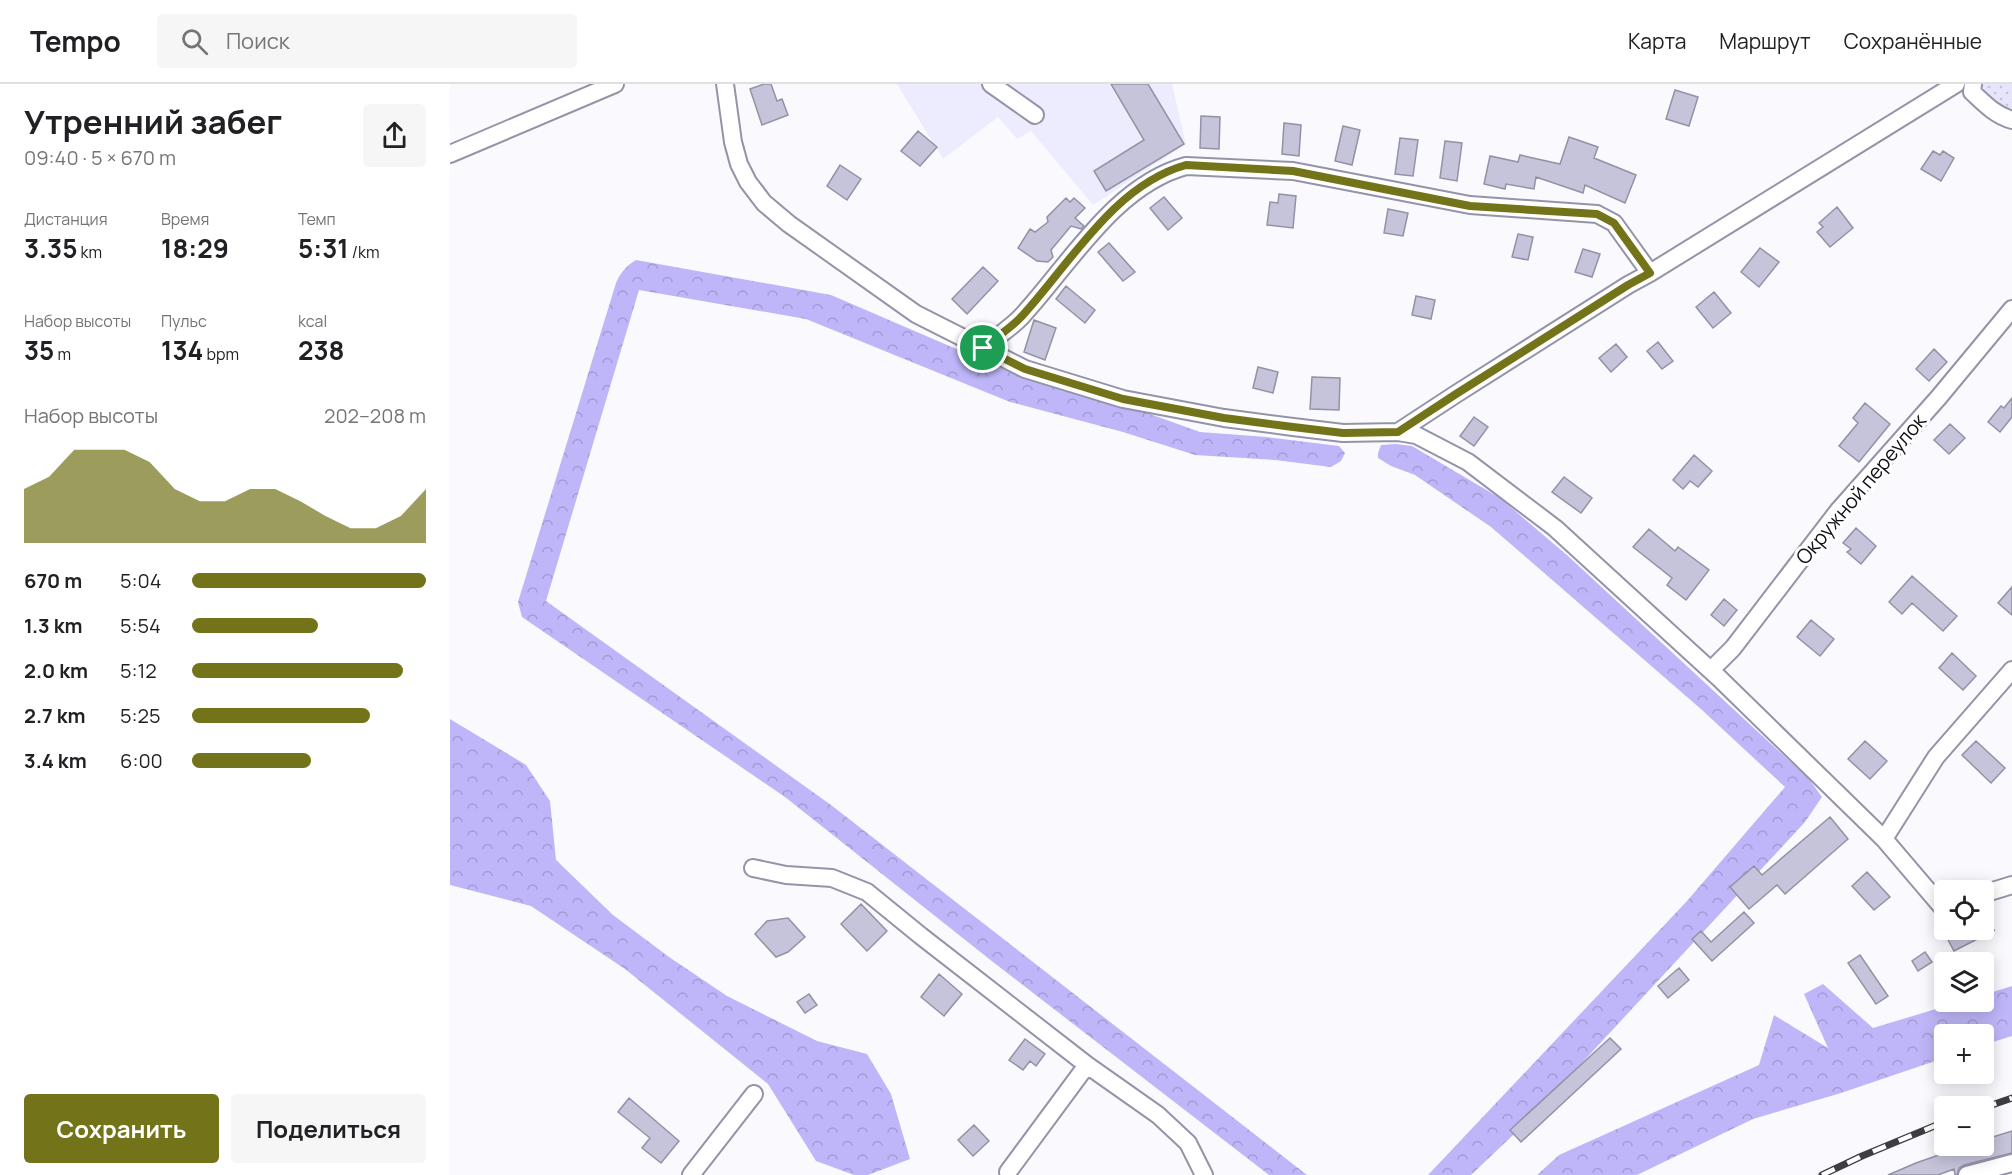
<!DOCTYPE html>
<html lang="ru">
<head>
<meta charset="utf-8">
<style>
	:root { --surface:#fff; --page:#f6f6f6; --text:#202124; --muted:#757577; --line:#e0e0e0; --accent:#737419 }
	body { margin:0; font-family:Manrope,sans-serif; background:var(--page); color:var(--text); height:100vh; display:flex; flex-direction:column; font-size:22px; white-space:nowrap }
	* { box-sizing:border-box; margin:0 }
	p { font-size:20px; color:var(--muted) }
	.icon { flex:none; width:33px; height:33px; fill:none; stroke:currentColor; stroke-width:2; stroke-linecap:round; stroke-linejoin:round }
	.map { position:relative; flex:1; overflow:hidden }
	.sheet { display:flex; flex-direction:column; background:var(--surface); width:450px }
	.sheet>* { flex:none }
	.buttons { position:absolute; left:1484px; top:796px; display:grid; gap:12px }
	.buttons a { display:grid; place-items:center; width:60px; height:60px; border-radius:6px; background:var(--surface); box-shadow:0 3px 15px #0003; font-size:30px }
	.pin { position:absolute; display:grid; place-items:center; width:51px; height:51px; color:#fff; margin:-26px; border:3px solid #fff; border-radius:50%; box-shadow:0 2px 6px #0007 }
	.round { display:grid; place-items:center; flex:none; width:63px; height:63px; border-radius:6px; background:var(--page) }
	.head { display:flex; align-items:center; justify-content:space-between; height:102px; padding:0 24px }
	h1 { font-size:33px; font-weight:700; line-height:45px }
	.metrics { display:grid; grid-template-columns:repeat(3,1fr); gap:9px; height:102px; padding:6px 24px }
	.metrics div { display:grid; align-content:center }
	.metrics b { font-size:26px; font-weight:700 }
	.metrics small { font-size:16px; font-weight:400 }
	.metrics p { font-size:16px }
	.chart { height:168px; padding:12px 24px }
	.chart p { display:flex; justify-content:space-between }
	.chart svg { width:100%; height:108px; margin-top:6px; fill:var(--accent); opacity:.7 }
	.action { display:flex; gap:12px; margin-top:auto; padding:12px 24px }
	.action a { flex:1; height:69px; border-radius:6px; background:var(--accent); color:#fff; font-size:24px; font-weight:700; line-height:69px; text-align:center }
	.action a+a { background:var(--page); color:var(--text) }
	ul { padding:0 24px; list-style:none; font-size:20px }
	li { display:grid; grid-template-columns:96px 72px 1fr; align-items:center; height:45px }
	li i { height:15px; border-radius:8px; background:var(--accent) }
	header { display:flex; align-items:center; gap:36px; box-sizing:border-box; height:84px; padding:0 30px; background:var(--surface); border-bottom:2px solid var(--line) }
	header strong { font-size:28px }
	nav { display:flex; gap:33px; margin-inline-start:auto; font-size:21px }
	.search { width:420px; height:54px; background:var(--page); display:flex; align-items:center; gap:15px; box-sizing:border-box; padding:0 21px; border-radius:6px; color:var(--muted); font-size:22px }
	main { display:flex; flex:1; min-height:0 }
	.map>svg:first-child { display:block }
	.built { fill:#edecfe }
	.green { fill:url(#green-dots) }
	.forest { fill:url(#forest-crowns) }
	.building { fill:#c6c4db; stroke:#9391a6; stroke-width:1.5 }
	.lines { fill:none; stroke-linecap:round; stroke-linejoin:round }
	.minor-casing { stroke:#9593a8; stroke-width:20 }
	.minor { stroke:#fff; stroke-width:16 }
	.rail-casing { stroke:#3e3d43; stroke-width:7 }
	.rail { stroke:#fff; stroke-width:4.5; stroke-dasharray:14; stroke-linecap:butt }
	.route-casing { stroke:#fff; stroke-width:12 }
	.route { stroke:#737419; stroke-width:8 }
	.labels { text-anchor:middle; stroke-width:6; stroke-linejoin:round; paint-order:stroke }
	.street-label { font-size:20px; fill:#111017; stroke:#fff }
</style>
</head>
<body>
<header>
<strong>Tempo</strong>
<div class="search"><svg class="icon" aria-label="search" viewBox="0 0 24 24"><circle cx="10" cy="10" r="6"/><path d="M15 15l6 6"/></svg>Поиск</div>
<nav><a>Карта</a><a>Маршрут</a><a>Сохранённые</a></nav>
</header>
<main>
<section class="sheet">
<div class="head"><div><h1>Утренний забег</h1><p>09:40 · 5 × 670 m</p></div><a class="round"><svg class="icon" aria-label="share" viewBox="0 0 24 24"><path d="M12 15V3M7 8l5-5 5 5M5 13v7h14v-7"/></svg></a></div>
<div class="metrics">
<div><p>Дистанция</p><b>3.35<small> km</small></b></div>
<div><p>Время</p><b>18:29</b></div>
<div><p>Темп</p><b>5:31<small> /km</small></b></div>
</div>
<div class="metrics">
<div><p>Набор высоты</p><b>35<small> m</small></b></div>
<div><p>Пульс</p><b>134<small> bpm</small></b></div>
<div><p>kcal</p><b>238</b></div>
</div>
<div class="chart"><p><span>Набор высоты</span>202–208 m</p>
<svg viewBox="0 0 160 44" preserveAspectRatio="none"><path d="M0 44V22L10 17L20 6L30 6L40 6L50 11L60 22L70 27L80 27L90 22L100 22L110 27L120 33L130 38L140 38L150 33L160 22V44z"/></svg>
</div>
<ul>
<li><b>670 m</b>5:04<i style="width:100%"></i></li>
<li><b>1.3 km</b>5:54<i style="width:54%"></i></li>
<li><b>2.0 km</b>5:12<i style="width:90%"></i></li>
<li><b>2.7 km</b>5:25<i style="width:76%"></i></li>
<li><b>3.4 km</b>6:00<i style="width:51%"></i></li>
</ul>
<div class="action"><a>Сохранить</a><a>Поделиться</a></div>
</section>
<div class="map">
<svg width="1562" height="1091" viewBox="0 0 1562 1091">
	<defs>
		<pattern id="green-dots" width="8" height="8" patternUnits="userSpaceOnUse" patternTransform="scale(1.5)"><rect width="8" height="8" fill="#e7e5fc"/><path d="M2 2h.1M6 6h.1" fill="none" stroke="#c5c3d7" stroke-width="1.8" stroke-linecap="round"/></pattern>
		<pattern id="forest-crowns" width="20" height="18" patternUnits="userSpaceOnUse" patternTransform="scale(1.5)"><rect width="20" height="18" fill="#beb6f9"/><path d="M2 6a3 3 0 1 1 6 0M12 15a3 3 0 1 1 6 0" fill="none" stroke="#a29bd5"/></pattern>
	</defs>
	<rect width="100%" height="100%" fill="#fafafe"/>
	<path class="built" d="M447,0h275l14,60 -93,61 -62,-74 -14,8 -19,-22 -55,42z"/>
	<path class="green" d="M1528,0h34v29l-26,-13z"/>
	<path class="forest" d="M186,176l195,35 188,81 117,33 64,23 67,5 72,9 6,7 -4,8 -10,6 -56,-7 -80,-5 -72,-23 -113,-30 -204,-83 -167,-29 -93,311 285,204 476,370h-38l-276,-213 -208,-165 -263,-180 -4,-15 98,-319c5,-11 10,-17 20,-23z
		M946,360l16,2 88,52 68,58 241,223 13,18 -17,25 -275,297 -59,56h-43l259,-274 98,-114 -83,-77 -211,-183 -76,-52 -24,-9 -13,-8v-5l3,-8z
		M0,635l76,46 24,36 6,59 57,55 56,42 58,39 90,45 50,13 24,40 19,65 -42,16h-14l-38,-14 -48,-77 -143,-115 -94,-63 -81,-21z
		M1373,900l50,44 86,-26h24v-7l29,-9v50l-29,9v-10h-39v23l-103,35 -88,26 -116,56h-100l22,-20 200,-90 15,-50 54,33 -24,-54z"/>
	<path class="building" d="M314,0h7l6,17 5,-2 6,16 -26,10 -12,-36z
		M661,0h37l36,60 -78,47 -12,-20 50,-31z
		M1225,6l23,7 -9,29 -23,-7z
		M751,32l19,1 -1,32 -19,-1z
		M834,39l17,2 -2,31 -17,-2z
		M893,42l17,4 -8,35 -17,-4z
		M468,47l19,16 -17,19 -19,-15z
		M1119,53l29,10 -4,11 42,17 -11,28 -40,-18 -2,8 -47,-16 -2,12 -28,-5 -1,5 -21,-5 6,-28 28,6 2,-7 40,9z
		M950,54l18,2 -5,36 -18,-2z
		M995,57l17,2 -5,38 -17,-3z
		M1483,67l7,4 3,-4 11,7 -13,23 -20,-12z
		M390,81l21,14 -14,21 -20,-14z
		M829,110l17,2 -3,32 -26,-3 3,-23 8,1z
		M714,113l18,21 -14,12 -18,-22z
		M616,114l4,4 4,-4 11,10 -10,10 9,8 -3,3 -10,-3 -20,24 2,7 -5,5 -11,-1 -19,-13 12,-19 5,3 13,-10 -1,-5z
		M1387,123l16,21 -23,19 -13,-15 6,-5 -4,-4z
		M938,125l20,4 -5,23 -19,-3z
		M1068,150l15,3 -5,23 -16,-3z
		M659,159l26,29 -12,9 -25,-29z
		M1310,164l19,14 -20,25 -18,-15z
		M1133,165l17,5 -8,23 -17,-5z
		M533,183l15,14 -31,33 -15,-15z
		M616,202l29,24 -10,13 -29,-24z
		M1264,208l17,21 -18,15 -17,-21z
		M966,212l19,4 -4,19 -19,-4z
		M584,236l22,8 -11,32 -21,-8z
		M1208,258l15,19 -11,8 -15,-18z
		M1166,260l11,13 -16,15 -12,-14z
		M1484,265l13,13 -18,19 -13,-12z
		M808,283l20,5 -5,21 -20,-5z
		M862,293l28,1 -1,32 -29,-1z
		M1562,314v19l-12,15 -12,-10 13,-16 3,2z
		M1415,319l25,21 -31,38 -20,-16 19,-23 -5,-5z
		M1024,333l14,10 -14,19 -14,-10z
		M1500,340l15,14 -16,16 -15,-14z
		M1244,371l18,16 -14,16 -8,-6 -7,8 -10,-9z
		M1114,393l28,21 -11,15 -29,-21z
		M1406,444l20,18 -15,18 -14,-12 4,-3 -8,-6z
		M1199,445l26,22 3,-4 31,23 -23,30 -19,-15 5,-7 -39,-31z
		M1462,492l45,40 -14,15 -31,-28 -10,11 -13,-12z
		M1562,503v28l-14,-12z
		M1274,515l13,11 -13,16 -13,-11z
		M1361,536l23,19 -14,17 -23,-19z
		M1502,569l24,23 -13,14 -24,-22z
		M1415,657l22,20 -17,18 -22,-20z
		M1526,657l29,27 -14,15 -29,-28z
		M1380,733l18,22 -63,55 -8,-9 -28,24 -19,-22 24,-21 8,9z
		M1417,788l23,25 -16,13 -22,-24z
		M411,820l26,27 -20,20 -26,-27z
		M1294,828l10,11 -42,38 -20,-22 9,-8 10,11z
		M338,834l17,19 -17,15 -12,5 -21,-23 12,-13z
		M1508,846h37l-41,21 -8,-15z
		M1475,868l7,10 -14,9 -6,-10z
		M1410,871l28,41 -12,8 -28,-41z
		M1229,884l10,12 -21,18 -10,-12z
		M489,890l23,20 -18,22 -23,-19z
		M359,910l8,11 -12,8 -8,-11z
		M1160,954l11,11 -100,93 -11,-12z
		M575,955l20,15 -9,12 -6,-5 -7,9 -14,-10z
		M179,1014l50,43 -18,22 -19,-15 8,-10 -32,-26z
		M524,1041l15,16 -16,15 -15,-16z
		M1562,1047v22l-48,12 -5,3 -2,7h-2l-1,-6 -16,6h-50l28,-12 48,-17h19v-6z"/>
	<g class="lines">
		<defs>
			<path id="minor" d="M275,0l8,58 6,22 9,18 16,21 25,21 127,90 109,55 98,30 101,19 69,9 50,6 55,-1 18,3 52,27 87,66 164,150 165,161 58,68 2,-1
				M541,0l44,31
				M1523,0l-1,8c13,12 23,23 40,28
				M0,70l165,-70
				M533,264c13,-11 28,-20 39,-32 48,-52 93,-131 164,-150l107,5 177,34 127,9 17,9 36,50
				M948,348l58,-38 172,-109 22,-12 306,-189
				M1261,586l22,-22 105,-137 101,-114 73,-88
				M1434,755l52,-82 76,-87
				M303,784l33,7 46,3 35,14 54,44 166,129 71,50 30,28 16,32
				M1533,810l29,-9
				M558,1088l79,-107
				M241,1091l63,-81
				M1517,1091l45,-12"/>
		</defs>
		<use href="#minor" class="minor-casing"/>
		<use href="#minor" class="minor"/>
		<defs>
			<path id="rail" d="M1533,1024l29,-10
				M1372,1091l40,-19 82,-34"/>
		</defs>
		<use href="#rail" class="rail-casing"/>
		<use href="#rail" class="rail"/>
	</g>
	<g class="lines">
		<defs>
			<path id="route" d="M736,81l107,6 177,35 127,8 17,9 36,50 -22,12 -172,109 -58,38 -55,1 -50,-6 -69,-9 -101,-19 -98,-30 -42,-21c13,-11 28,-20 39,-32 48,-52 92,-131 164,-151z"/>
		</defs>
		<use href="#route" class="route-casing"/>
		<use href="#route" class="route"/>
	</g>
	<g class="labels">
		<g class="street-label">
			<text transform="translate(1411 405) rotate(-50)" y="7">Окружной переулок</text>
		</g>
	</g>
</svg>
<div class="buttons">
<a><svg class="icon" aria-label="locate" viewBox="0 0 24 24"><circle cx="12" cy="12" r="6"/><path d="M12 2v4M12 18v4M2 12h4M18 12h4"/></svg></a>
<a><svg class="icon" aria-label="layers" viewBox="0 0 24 24"><path d="M12 4l9 5-9 5-9-5zM3 14l9 5 9-5"/></svg></a>
<a>+</a>
<a>−</a>
</div>
<div class="pin" style="left:533px;top:264px;background:#1e9e55"><svg class="icon" aria-label="arrive" viewBox="0 0 24 24"><path d="M6 21V4h12l-3 4 3 4H6"/></svg></div>
</div>
</main>
</body>
</html>
